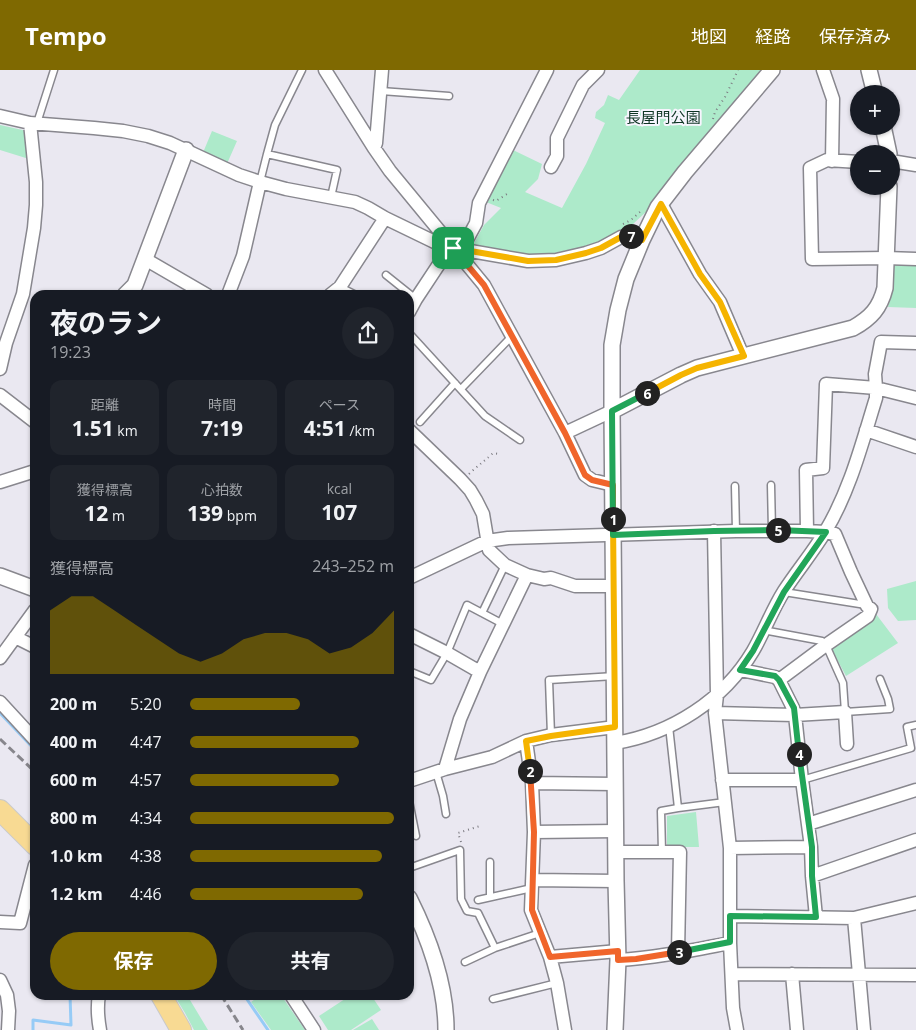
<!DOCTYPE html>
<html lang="ja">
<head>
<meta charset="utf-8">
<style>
	:root { --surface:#171b24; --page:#20242c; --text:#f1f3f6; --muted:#9ea1a6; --accent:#7f6901 }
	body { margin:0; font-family:"Open Sans","Noto Sans JP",sans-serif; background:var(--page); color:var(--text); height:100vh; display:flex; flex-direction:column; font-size:19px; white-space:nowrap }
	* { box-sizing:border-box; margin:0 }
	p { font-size:16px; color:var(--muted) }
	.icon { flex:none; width:28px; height:28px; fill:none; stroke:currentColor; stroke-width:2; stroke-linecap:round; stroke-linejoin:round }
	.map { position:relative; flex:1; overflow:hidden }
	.side { position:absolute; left:30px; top:220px; width:384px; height:710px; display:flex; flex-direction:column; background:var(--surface); border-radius:15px; box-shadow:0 1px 4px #0004 }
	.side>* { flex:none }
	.fabs { position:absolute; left:850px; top:15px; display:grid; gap:10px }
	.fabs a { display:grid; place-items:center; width:50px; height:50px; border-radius:50%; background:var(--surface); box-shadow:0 1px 4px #0004; font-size:25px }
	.pin { position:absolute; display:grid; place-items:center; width:42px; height:42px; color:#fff; margin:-21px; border-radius:10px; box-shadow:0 2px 8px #0006 }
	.km { position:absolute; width:25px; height:25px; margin:-12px; border-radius:50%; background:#222; color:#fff; font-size:14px; line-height:25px; text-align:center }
	.round { display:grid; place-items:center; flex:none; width:52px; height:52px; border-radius:26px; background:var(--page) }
	.headline { display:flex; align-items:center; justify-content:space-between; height:85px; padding:0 20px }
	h1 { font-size:28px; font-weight:700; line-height:38px }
	.metrics { display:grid; grid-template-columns:repeat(3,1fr); gap:8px; height:85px; padding:5px 20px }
	.metrics div { display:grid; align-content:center; border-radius:12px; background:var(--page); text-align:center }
	.metrics b { font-size:21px; font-weight:700 }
	.metrics small { font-size:14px; font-weight:400 }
	.metrics p { font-size:14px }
	.chart { height:140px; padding:10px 20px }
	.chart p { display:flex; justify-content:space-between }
	.chart svg { width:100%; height:90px; margin-top:5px; fill:var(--accent); opacity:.7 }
	.action { display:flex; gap:10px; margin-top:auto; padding:10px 20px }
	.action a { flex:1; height:58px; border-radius:30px; background:var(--accent); color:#fff; font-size:20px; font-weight:700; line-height:58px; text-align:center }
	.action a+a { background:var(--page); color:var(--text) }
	ul { padding:0 20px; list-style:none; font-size:16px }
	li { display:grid; grid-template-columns:80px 60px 1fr; align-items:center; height:38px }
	li i { height:12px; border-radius:6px; background:var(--accent) }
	header { display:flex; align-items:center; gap:30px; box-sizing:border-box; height:70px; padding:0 25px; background:var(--accent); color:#fff }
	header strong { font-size:24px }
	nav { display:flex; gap:28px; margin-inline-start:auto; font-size:18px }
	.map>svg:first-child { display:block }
	.green { fill:#adeaca }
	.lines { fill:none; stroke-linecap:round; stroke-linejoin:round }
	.stream { stroke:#96cbf6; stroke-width:3 }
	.service-casing { stroke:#88878e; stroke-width:9 }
	.minor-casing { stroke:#88878e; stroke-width:15 }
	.tertiary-casing { stroke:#88878e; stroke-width:18 }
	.primary-casing { stroke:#c9c9ca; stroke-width:22 }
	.path { stroke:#7b7a80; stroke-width:2; stroke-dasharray:1 4; stroke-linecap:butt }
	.service { stroke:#fff; stroke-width:6 }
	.minor { stroke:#fff; stroke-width:12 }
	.tertiary { stroke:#fff; stroke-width:15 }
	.primary { stroke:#f8da93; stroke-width:20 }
	.rail { stroke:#87868c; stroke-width:3; stroke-dasharray:8 4; stroke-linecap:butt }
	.split-1-casing { stroke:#fff; stroke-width:10 }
	.split-2-casing { stroke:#fff; stroke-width:10 }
	.split-3-casing { stroke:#fff; stroke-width:10 }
	.split-4-casing { stroke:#fff; stroke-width:10 }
	.split-5-casing { stroke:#fff; stroke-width:10 }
	.split-6-casing { stroke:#fff; stroke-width:10 }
	.split-7-casing { stroke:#fff; stroke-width:10 }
	.split-8-casing { stroke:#fff; stroke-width:10 }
	.split-1 { stroke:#f0652b; stroke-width:6 }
	.split-2 { stroke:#f5b400; stroke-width:6 }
	.split-3 { stroke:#f0652b; stroke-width:6 }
	.split-4 { stroke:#22a559; stroke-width:6 }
	.split-5 { stroke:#22a559; stroke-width:6 }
	.split-6 { stroke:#22a559; stroke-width:6 }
	.split-7 { stroke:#f5b400; stroke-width:6 }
	.split-8 { stroke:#f5b400; stroke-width:6 }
	.labels { text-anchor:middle; stroke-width:4; stroke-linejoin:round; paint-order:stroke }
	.park-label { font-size:15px; fill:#0e3524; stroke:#f7f5fe }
</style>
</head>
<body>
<header>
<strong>Tempo</strong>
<nav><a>地図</a><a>経路</a><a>保存済み</a></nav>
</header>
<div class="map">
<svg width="916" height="960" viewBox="0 0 916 960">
	<rect width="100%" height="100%" fill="#eae8f1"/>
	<path class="green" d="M640,0h125l-118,141 -14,13 -27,15 -24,8 -28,6 -25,2 -56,-10 11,-20 17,-17 -15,-6 27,-52 29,14 -4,15 -13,13 37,16 24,-44 19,-41 -10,-5 1,-6 8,-7 4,-10 11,5z
		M0,55l27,6 2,28 -29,-9z
		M212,61l25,10 -11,25 -24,-11z
		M894,192l22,1v45l-28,-1 5,-17z
		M916,511v39l-18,1 -10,-13 -1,-19z
		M876,544l22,29 -52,33 -15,-28z
		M696,742l3,35h-32v-31z
		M174,925h13l21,35h-14l-9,-17z
		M261,925h20l24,35h-34l-20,-28z
		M351,925h20l10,15 -30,20h-23l-9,-14z
		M372,949l7,11h-26z"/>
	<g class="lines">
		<path class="stream" d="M0,643l35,37
			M244,925l24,35
			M33,960v-10l38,5 -1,-30"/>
		<defs>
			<path id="service" d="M381,21l68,5
				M37,53l17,-53
				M267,84l8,-29 27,-55
				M260,112l7,-28 70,16 -6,27
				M386,205l30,24
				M340,217l16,8
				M409,263l76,83 35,24
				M461,319l51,-53
				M420,352l35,-39
				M771,415l1,45
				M735,416l1,45
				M784,522l82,13
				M482,543l23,-48
				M763,560l59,11 4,4 17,38 2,29 45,-3 -2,-10 -8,-20
				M409,601l22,9 16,-27 20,-48 36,19
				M669,656l9,82 47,-6
				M551,665l-2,-55 66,-4
				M436,702l7,24 3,18
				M802,710l109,-32 -4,-21 9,-2
				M409,731l7,35
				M662,782l-1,-41 17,-3
				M409,798l51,-18 1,49 6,12 11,2 17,35
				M490,827v-35
				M478,830l54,-12
				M465,892l30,-14 45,-15
				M493,929l64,-16"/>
			<path id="minor" d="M325,0l49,78 16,23 94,114 81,148 20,42 7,5 21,5
				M823,0l10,29 -1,62
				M0,46l30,7 64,5 29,3 25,5 22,7 69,32 21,7 26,7 69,13 13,6 17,10 64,31 4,-1 75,13 28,-1 30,-7 15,-5 20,-11 10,-1 11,4
				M374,78l2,-5 6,-73
				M891,91l25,4
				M859,92l-32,-2 -17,8 2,91 74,-1 30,1
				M551,97l6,-11v-18l26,-53 15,-15
				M661,134l39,70 20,28 23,54
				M462,179l14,-26 3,-20 68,-133
				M145,189l62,36
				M228,225l15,-39 17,-74
				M330,225l10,-8 45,-69
				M409,242l7,-13 33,-50
				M0,299l6,-26 17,-49 11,-66 2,-23v-23l-6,-59
				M0,325l35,27
				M409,360l51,49 10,11 6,10 7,14 6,36 16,15 22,10 17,4 7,-1 24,8h39
				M866,360l50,17
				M565,363l47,-22
				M0,412l35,-11
				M714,461l3,164 -2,18 15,135v95l3,65 4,22
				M807,461l-1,-61 17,-2 3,-84 50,4 -1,-14 6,-32 35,1
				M409,508l78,-37 21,-3 228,-7h71l18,1 10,2 16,38 16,34 4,3 -3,7 -42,29 -47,35 -4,-3 -34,-7
				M409,564l38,19 33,19
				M15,567l20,10
				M0,588l35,-48
				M779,610l14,28 2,7 7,65 9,67 1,29 4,41
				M0,632l35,38
				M715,643l80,2 50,-3 2,32
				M526,671l6,42 2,49 -3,78 19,47 7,26 8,47
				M615,673c56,-9 109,-43 138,-92 11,-19 19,-41 31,-60 13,-20 29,-39 41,-59 25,-41 37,-89 51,-134v-10l40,10
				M445,699l15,-50 20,-47 47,-97
				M722,710h80
				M409,711l36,-12 47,-12 34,-16 25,-6 64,-8
				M532,713l83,1
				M808,754l108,-34
				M534,762l82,-1
				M730,778l81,-1
				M616,782h64l-2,100
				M812,806l104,-36
				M532,810l84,1
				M730,846l124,2 62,-15
				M854,848l10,112
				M0,852l20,1 15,-58
				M550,887l68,-6
				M618,890c37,-2 75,-10 112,-17
				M732,904l184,1
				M792,904l5,56
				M0,910l7,15 2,16 -1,19
				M99,925c-2,11 -1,24 1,35
				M291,925l23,35"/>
			<path id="tertiary" d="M869,0l6,24
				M883,56l6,28
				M125,225l10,-10 51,-135
				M612,341v-66l6,-35 8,-31 16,-39 16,-33 27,-35 87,-102
				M0,506l35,13
				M409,828c20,40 37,87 37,132
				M615,960l3,-70 -2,-79 -4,-470 69,-36 16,-7 156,-40c18,-10 27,-20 32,-40l4,-102"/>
			<path id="primary" d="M0,740l35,35
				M161,925l20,35"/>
		</defs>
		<use href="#service" class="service-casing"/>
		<use href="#minor" class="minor-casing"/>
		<use href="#tertiary" class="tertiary-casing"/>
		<use href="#primary" class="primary-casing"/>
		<path class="path" d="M713,49l2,-7 10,-15 13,-27
			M493,130l3,1 14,-9
			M623,154l8,-4 10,-9
			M469,404c8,-8 16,-13 24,-21l6,1
			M461,772l-3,-9 22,-7"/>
		<use href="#service" class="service"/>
		<use href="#minor" class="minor"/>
		<use href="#tertiary" class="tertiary"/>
		<use href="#primary" class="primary"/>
		<path class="rail" d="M0,669l35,33
			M221,925l22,35"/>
	</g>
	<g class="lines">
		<defs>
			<path id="split-1" d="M453,178l31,37 81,148 20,42 7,5 21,5v34"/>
			<path id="split-2" d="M530,701l-4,-30 25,-5 64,-9 -2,-208"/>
			<path id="split-3" d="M530,701l4,61 -2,78 18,47 68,-6v9l18,-1 43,-7"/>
			<path id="split-4" d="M679,882l51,-10v-26l86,1 -4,-41v-29l-13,-93"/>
			<path id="split-5" d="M778,460l48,2 -42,60 -31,59 -13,19 35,6 4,4 15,28 5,46"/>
			<path id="split-6" d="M647,323l-35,18 1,124 101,-4 64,-1"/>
			<path id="split-7" d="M631,166l11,4 19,-36 39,70 20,28 24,54 -47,12 -16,7 -34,18"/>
			<path id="split-8" d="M453,178l75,13 28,-1 30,-7 15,-5 20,-11 10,-1"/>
		</defs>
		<use href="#split-1" class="split-1-casing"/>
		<use href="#split-2" class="split-2-casing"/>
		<use href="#split-3" class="split-3-casing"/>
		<use href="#split-4" class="split-4-casing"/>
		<use href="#split-5" class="split-5-casing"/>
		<use href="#split-6" class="split-6-casing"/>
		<use href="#split-7" class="split-7-casing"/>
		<use href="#split-8" class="split-8-casing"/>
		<use href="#split-1" class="split-1"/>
		<use href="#split-2" class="split-2"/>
		<use href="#split-3" class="split-3"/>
		<use href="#split-4" class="split-4"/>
		<use href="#split-5" class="split-5"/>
		<use href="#split-6" class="split-6"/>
		<use href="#split-7" class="split-7"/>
		<use href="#split-8" class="split-8"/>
	</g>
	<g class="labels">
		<g class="park-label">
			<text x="663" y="53">長屋門公園</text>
		</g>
	</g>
</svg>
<div class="fabs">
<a>+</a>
<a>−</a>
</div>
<div class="pin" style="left:453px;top:178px;background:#1e9e55"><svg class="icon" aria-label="arrive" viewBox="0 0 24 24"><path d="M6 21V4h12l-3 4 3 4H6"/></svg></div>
<b class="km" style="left:613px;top:449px">1</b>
<b class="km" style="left:530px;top:701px">2</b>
<b class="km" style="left:679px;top:882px">3</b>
<b class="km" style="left:799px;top:684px">4</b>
<b class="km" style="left:778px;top:460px">5</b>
<b class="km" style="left:647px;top:323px">6</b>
<b class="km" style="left:631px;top:166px">7</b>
<section class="side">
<div class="headline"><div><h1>夜のラン</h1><p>19:23</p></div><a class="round"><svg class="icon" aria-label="share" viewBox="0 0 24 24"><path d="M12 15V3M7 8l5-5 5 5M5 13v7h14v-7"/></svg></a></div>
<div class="metrics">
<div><p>距離</p><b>1.51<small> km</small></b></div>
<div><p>時間</p><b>7:19</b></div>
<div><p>ペース</p><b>4:51<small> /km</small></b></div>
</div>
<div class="metrics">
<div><p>獲得標高</p><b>12<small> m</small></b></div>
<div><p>心拍数</p><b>139<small> bpm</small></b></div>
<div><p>kcal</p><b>107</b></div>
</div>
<div class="chart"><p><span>獲得標高</span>243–252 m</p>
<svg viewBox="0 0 160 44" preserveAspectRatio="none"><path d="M0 44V13L10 6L20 6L30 13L40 20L50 27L60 34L70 38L80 34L90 27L100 24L110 24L120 27L130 34L140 31L150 24L160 13V44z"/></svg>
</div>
<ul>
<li><b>200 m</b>5:20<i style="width:54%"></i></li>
<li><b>400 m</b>4:47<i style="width:83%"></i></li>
<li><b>600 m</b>4:57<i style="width:73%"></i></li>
<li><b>800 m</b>4:34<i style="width:100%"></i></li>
<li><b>1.0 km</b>4:38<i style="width:94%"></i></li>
<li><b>1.2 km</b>4:46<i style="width:85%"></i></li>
</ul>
<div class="action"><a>保存</a><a>共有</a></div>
</section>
</div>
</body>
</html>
